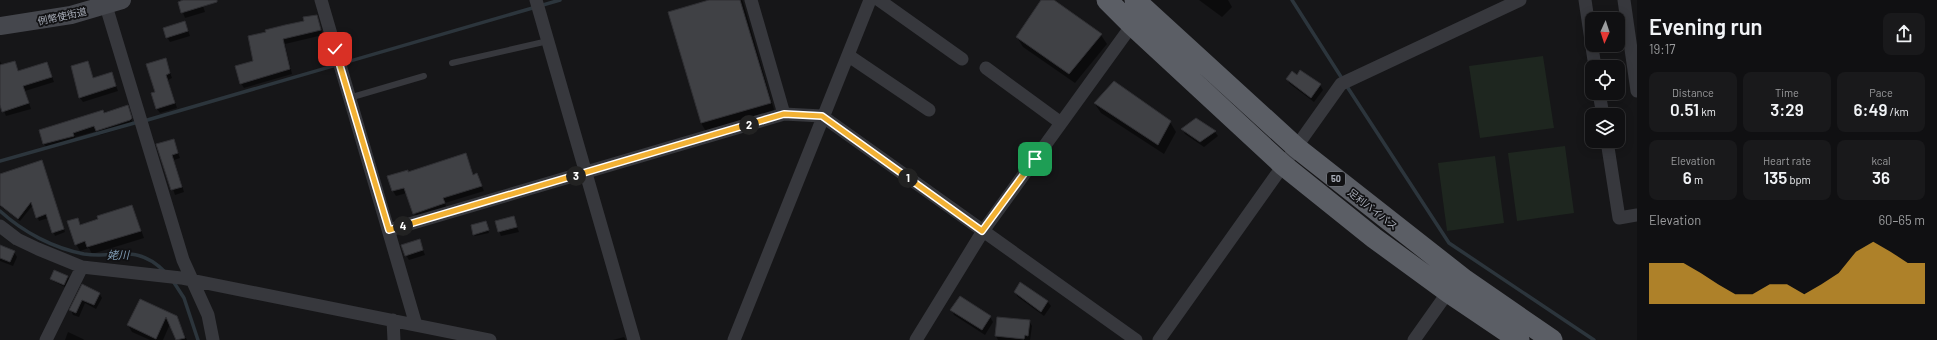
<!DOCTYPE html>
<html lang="en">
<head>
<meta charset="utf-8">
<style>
	:root { --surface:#101012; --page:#19191b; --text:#f1f3f6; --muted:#9c9d9f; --line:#303032; --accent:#f2b134 }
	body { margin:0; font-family:Barlow,"Noto Sans JP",sans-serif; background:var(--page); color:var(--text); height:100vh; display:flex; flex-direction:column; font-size:15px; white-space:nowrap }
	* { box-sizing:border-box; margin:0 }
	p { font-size:13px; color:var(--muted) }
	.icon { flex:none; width:22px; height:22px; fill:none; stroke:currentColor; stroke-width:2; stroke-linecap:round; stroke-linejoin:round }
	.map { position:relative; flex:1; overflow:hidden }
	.side { display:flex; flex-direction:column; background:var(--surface); width:300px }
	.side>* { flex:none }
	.needle { width:26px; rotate:183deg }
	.controls { position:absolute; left:1585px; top:12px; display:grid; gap:8px }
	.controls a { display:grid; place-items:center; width:40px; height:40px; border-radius:8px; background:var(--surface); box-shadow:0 2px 10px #0003,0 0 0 1px var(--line); font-size:20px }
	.pin { position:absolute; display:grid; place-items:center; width:34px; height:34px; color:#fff; margin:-17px; border-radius:8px; box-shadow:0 2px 6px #0006 }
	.km { position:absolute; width:20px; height:20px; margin:-10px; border-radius:50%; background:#222; color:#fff; font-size:11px; line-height:20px; text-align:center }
	.round { display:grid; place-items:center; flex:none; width:42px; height:42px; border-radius:8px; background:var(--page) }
	.summary { display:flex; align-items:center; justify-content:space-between; height:68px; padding:0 12px }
	h1 { font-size:22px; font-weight:600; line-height:30px }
	.metrics { display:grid; grid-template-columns:repeat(3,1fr); gap:6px; height:68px; padding:4px 12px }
	.metrics div { display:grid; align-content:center; border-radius:8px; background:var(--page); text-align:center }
	.metrics b { font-size:17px; font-weight:600 }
	.metrics small { font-size:11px; font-weight:400 }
	.metrics p { font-size:11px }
	.chart { height:112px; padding:8px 12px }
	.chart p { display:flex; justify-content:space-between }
	.chart svg { width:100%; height:72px; margin-top:4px; fill:var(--accent); opacity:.7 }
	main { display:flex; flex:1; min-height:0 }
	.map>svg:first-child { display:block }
	.green { fill:#1e261f }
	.shadow { fill:#0007 }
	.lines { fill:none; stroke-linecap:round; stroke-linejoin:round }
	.stream { stroke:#2c353c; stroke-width:3.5 }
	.building { fill:#404145; stroke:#303034 }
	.service { stroke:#37383d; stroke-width:6 }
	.minor { stroke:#37383d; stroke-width:13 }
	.secondary { stroke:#45474d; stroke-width:18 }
	.trunk { stroke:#5b5e65; stroke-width:21 }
	.route-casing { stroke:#fff; stroke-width:8 }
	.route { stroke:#f2b134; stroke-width:5 }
	.labels { text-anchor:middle; stroke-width:3.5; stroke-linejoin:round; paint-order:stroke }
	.shield { fill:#111113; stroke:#7b7e86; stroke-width:1 }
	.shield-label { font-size:9px; font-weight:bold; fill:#a8adb8 }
	.street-label { font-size:10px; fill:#a8adb8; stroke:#111113 }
	.water-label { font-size:11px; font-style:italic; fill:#7f9bb3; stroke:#111113 }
</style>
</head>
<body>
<main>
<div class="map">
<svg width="1637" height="340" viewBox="0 0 1637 340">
	<rect width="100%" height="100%" fill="#161618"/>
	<path class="green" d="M1543,56l11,72 -74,10 -11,-72z
		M1565,146l9,67 -57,8 -9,-68z
		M1495,156l9,67 -57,8 -9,-68z"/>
	<path class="shadow" d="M186,0h15l4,12 -20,6 -6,-16z
		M712,0h30l1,2 32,111 -68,20 -6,-10 -32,-110z
		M1042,0h10l49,35 6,9 -32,39 -52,-36 -6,-10z
		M1199,0h29l4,7 -10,10z
		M316,16l7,19 -38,9 7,30 -48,14 -3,-5 13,-21 -5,-25 56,-15z
		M185,22l5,14 -20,6 -3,-5z
		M165,59l7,19 -4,2 9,28 -17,5 -3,-4 -1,-17z
		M0,61l2,4 12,-3 5,10 28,-9 7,19 -29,9 6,18 -25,7 -6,-15z
		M111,73l7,18 -35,11 -3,-4 13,-19z
		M1298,76l22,9 3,5 -9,12 -24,-18 -3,-5z
		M1095,104l75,18 6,10 -12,22 -63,-41z
		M127,106l6,19 -33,10 -3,-4 -22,6 1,3 -29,8 -3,-4 -4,-14z
		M1196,119l19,13 3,4 -14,11 -19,-13 -2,-5z
		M173,140l7,18 -6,2 10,32 -9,3 -17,-50z
		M466,154l8,22 3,-1 7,16 -39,12 2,6 -30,10 -10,-26 -11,3 -3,-5 -4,-14 19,-4z
		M43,165l22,67 -10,4 -7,-18 -9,3 -6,-16 -13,16 -20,-15v-31z
		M132,206l12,32 -52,16 -3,-6 -9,3 -4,-7 1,-25 4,6z
		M513,217l6,15 -18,4 -2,-5z
		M487,225l2,8 -14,3 -1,-2z
		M419,240l6,15 -16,5 -3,-5z
		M0,246l14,6 3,5 -4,9 -13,-5z
		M55,272l13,5 1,2 -4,8 -12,-6 -1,-2z
		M1021,284l27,18 3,4 -7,10 -26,-19 -3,-5z
		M83,285l16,8 3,5 -6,11 -11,-6 -6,14 -6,-2 -2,-5z
		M960,298l30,19 3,5 -8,13 -31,-20 -2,-5z
		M140,300l36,17 11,23h-10l-7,-16 -7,16h-13l-18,-8 -4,-7z
		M1029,321l3,5 -2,14h-32l-2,-4z
		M68,332l15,7 1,1h-19z
		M624,337l2,3h-13z"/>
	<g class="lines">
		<path class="stream" d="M1292,0l51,80
			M1346,85l103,158 145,97
			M144,121l416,-121
			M0,161l138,-39
			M0,211c23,21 53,37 84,43 33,5 53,-11 81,18
			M173,281l11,17 14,42"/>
	</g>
	<path class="building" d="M183,0h34v2l-36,11 -3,-11z
		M709,0h31l31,103 -70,20 -33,-111z
		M1041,0h13l48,34 -33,40 -53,-37z
		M317,15l4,15 -38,9 7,30 -50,15 -5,-18 18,-5 -5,-25 18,-4 -1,-2 20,-5 19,-4 -1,-4z
		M185,21l3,10 -22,7 -3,-10z
		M166,58l4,15 -4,2 9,28 -19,6 -5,-16 4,-1 -9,-28z
		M15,61l3,10 29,-9 5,15 -29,9 6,17 -27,9 -2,-7v-40z
		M88,61l5,17 19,-6 4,14 -37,12 -8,-32z
		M1300,70l21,14 -10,14 -25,-19 6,-8 5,4z
		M1114,81l57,40 -13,24 -64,-42z
		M128,105l4,13 -2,2 -34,11 -2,-5 -21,7 1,3 -31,8 -4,-14 64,-20 1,3z
		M1196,118l20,13 -16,11 -19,-13z
		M174,139l4,14 -6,2 10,32 -11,3 -15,-46z
		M466,153l7,22 4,-2 5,13 -39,12 2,5 -32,11 -9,-26 -12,3 -5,-15 21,-6v2z
		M42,160l22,69 -12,4 -6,-19 -10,4 -5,-16 -13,17 -18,-14v-31z
		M132,205l9,26 -54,16 -2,-6 -10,4 -8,-24 11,-3 2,7 18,-6 -1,-3z
		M514,216l3,11 -19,5 -3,-11z
		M486,221l3,9 -16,5 -2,-10z
		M420,239l3,11 -18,6 -4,-11z
		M0,245l15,6 -5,11 -10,-4z
		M54,270l14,6 -4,9 -14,-6z
		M1020,282l28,19 -7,11 -27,-20z
		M82,284l18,9 -6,12 -12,-5 -6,13 -7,-3z
		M960,296l31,20 -9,14 -32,-20z
		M140,299l37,17 8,22 -9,2 -10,-23 -10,22 -29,-14z
		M997,317l33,3 -2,16 -3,-1 -1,4 -29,-3z"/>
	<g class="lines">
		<path class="service" d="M452,63l96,-22
			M349,98l75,-22"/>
		<path class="minor" d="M321,0l95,325
			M536,0l98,340
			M751,0l33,114
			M879,0l83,59
			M1585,0l10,67
			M1624,0l13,91
			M106,6l77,254 25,55 5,25
			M849,56l80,54
			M986,68l75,55
			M1599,93l4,22
			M1607,141l12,77 18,-3
			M0,226l17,13 21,10 44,18 99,11 309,62
			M389,230l395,-116 38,2 314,224
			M393,320l1,20
			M46,340l36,-73
			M734,340l136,-340
			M916,340l67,-109 149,-206
			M1159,340l182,-256 179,-84
			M1414,340l34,-48"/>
		<path class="secondary" d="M0,26l71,-11 51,-15"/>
		<path class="trunk" d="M1107,0l25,25 151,140 91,73 74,54 71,48
			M1135,0l162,148 168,132 87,60"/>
	</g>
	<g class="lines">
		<defs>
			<path id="route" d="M335,49l54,181 395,-116 38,2 160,115 53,-72"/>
		</defs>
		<use href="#route" class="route-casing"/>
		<use href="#route" class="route"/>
	</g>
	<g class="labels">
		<rect class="shield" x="1327" y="172" width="18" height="14" rx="3"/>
		<g class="shield-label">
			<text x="1336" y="182">50</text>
		</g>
		<g class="street-label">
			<text transform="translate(62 16) rotate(-12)" y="4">例幣使街道</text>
			<text transform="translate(1373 209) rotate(38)" y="4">足利バイパス</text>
		</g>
		<g class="water-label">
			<text x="118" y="259">姥川</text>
		</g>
	</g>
</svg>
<div class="controls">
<a><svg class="needle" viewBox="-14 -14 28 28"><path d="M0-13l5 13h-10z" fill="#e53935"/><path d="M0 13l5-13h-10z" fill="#9c9d9f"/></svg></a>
<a><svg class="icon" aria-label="locate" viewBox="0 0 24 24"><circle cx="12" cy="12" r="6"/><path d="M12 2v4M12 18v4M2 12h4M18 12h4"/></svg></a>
<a><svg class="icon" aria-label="layers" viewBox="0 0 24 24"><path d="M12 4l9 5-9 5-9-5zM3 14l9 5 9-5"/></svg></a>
</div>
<div class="pin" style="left:1035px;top:159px;background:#1e9e55"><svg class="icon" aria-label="arrive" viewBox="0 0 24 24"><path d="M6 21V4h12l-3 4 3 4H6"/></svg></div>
<div class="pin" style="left:335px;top:49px;background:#d93025"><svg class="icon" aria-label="check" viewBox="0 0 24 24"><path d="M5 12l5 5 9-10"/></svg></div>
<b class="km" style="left:908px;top:178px">1</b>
<b class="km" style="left:749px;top:125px">2</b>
<b class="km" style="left:576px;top:176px">3</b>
<b class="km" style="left:403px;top:226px">4</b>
</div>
<section class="side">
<div class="summary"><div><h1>Evening run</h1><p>19:17</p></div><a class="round"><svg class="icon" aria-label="share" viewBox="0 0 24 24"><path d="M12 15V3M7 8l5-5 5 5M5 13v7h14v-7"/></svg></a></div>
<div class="metrics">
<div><p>Distance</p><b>0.51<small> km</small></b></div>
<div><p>Time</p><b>3:29</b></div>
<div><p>Pace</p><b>6:49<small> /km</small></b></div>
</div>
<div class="metrics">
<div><p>Elevation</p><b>6<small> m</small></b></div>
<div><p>Heart rate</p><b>135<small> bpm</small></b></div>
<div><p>kcal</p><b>36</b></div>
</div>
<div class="chart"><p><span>Elevation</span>60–65 m</p>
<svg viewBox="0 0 160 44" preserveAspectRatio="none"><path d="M0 44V19L10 19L20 19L30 25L40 32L50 38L60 38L70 32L80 32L90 38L100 32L110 25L120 12L130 6L140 12L150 19L160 19V44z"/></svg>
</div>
</section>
</main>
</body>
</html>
